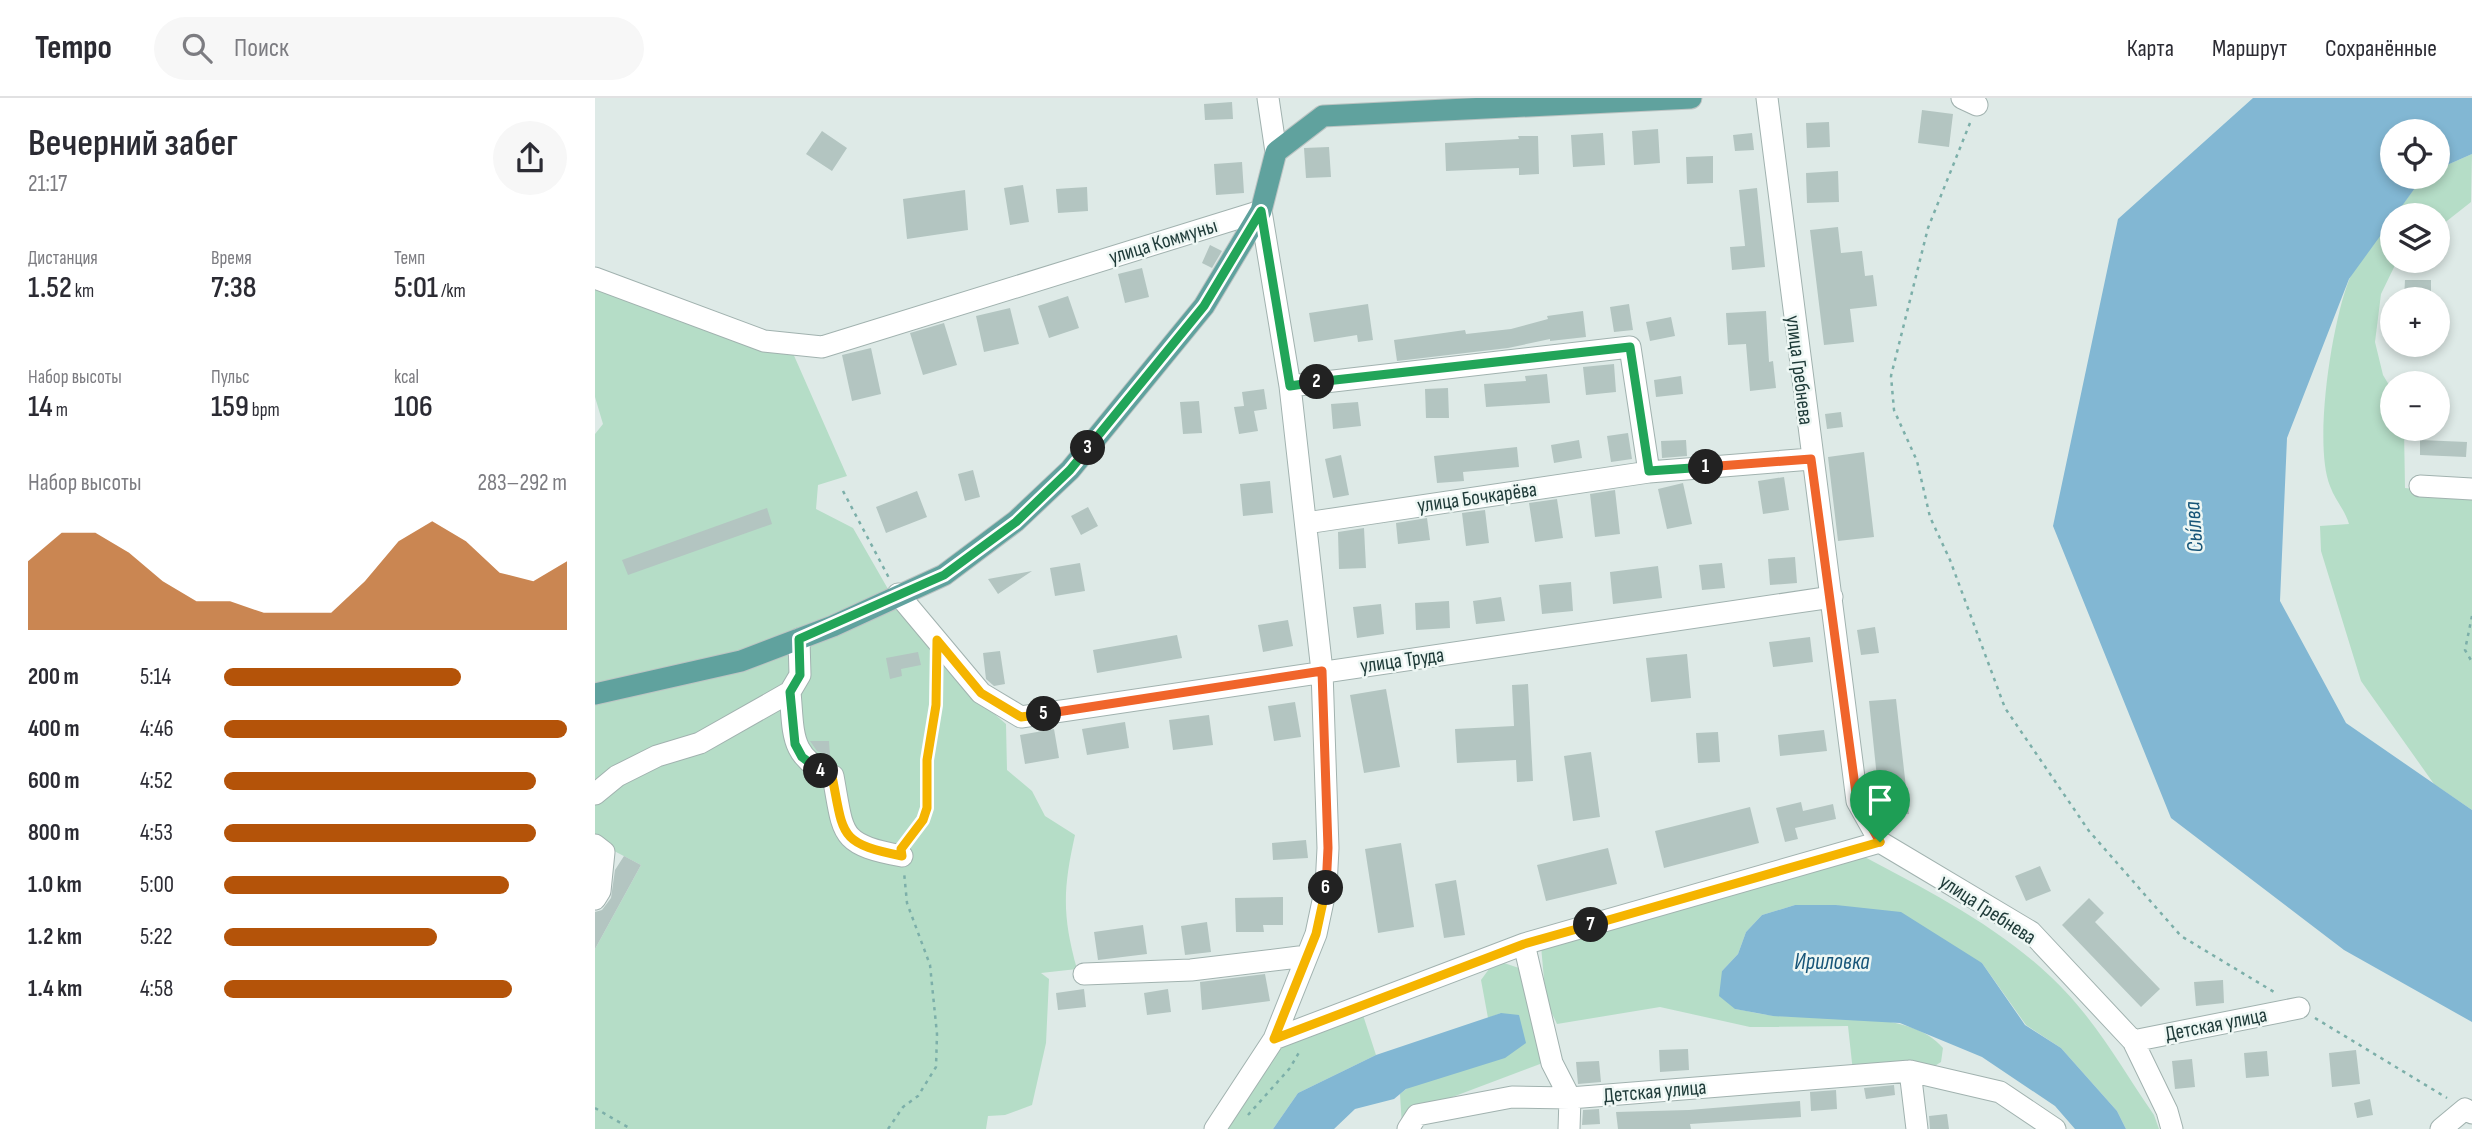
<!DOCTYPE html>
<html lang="ru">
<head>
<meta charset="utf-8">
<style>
	:root { --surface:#fff; --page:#f7f7f7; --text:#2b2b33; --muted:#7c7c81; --line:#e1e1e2; --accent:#b45309 }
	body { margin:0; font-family:"Sofia Sans Condensed",sans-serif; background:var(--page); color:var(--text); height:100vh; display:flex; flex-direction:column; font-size:26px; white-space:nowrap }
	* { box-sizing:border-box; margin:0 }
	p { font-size:23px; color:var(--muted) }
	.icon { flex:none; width:38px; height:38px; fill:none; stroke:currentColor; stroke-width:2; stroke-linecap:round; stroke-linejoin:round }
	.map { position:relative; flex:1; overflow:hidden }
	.details { display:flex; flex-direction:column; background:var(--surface); width:595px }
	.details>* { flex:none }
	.buttons { position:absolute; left:1785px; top:21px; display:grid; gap:14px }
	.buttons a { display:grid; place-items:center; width:70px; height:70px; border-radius:50%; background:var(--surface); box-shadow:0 4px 10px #0003; font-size:35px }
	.pin { position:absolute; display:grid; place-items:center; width:60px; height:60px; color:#fff; margin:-72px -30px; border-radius:50% 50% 50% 0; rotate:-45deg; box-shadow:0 0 7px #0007 }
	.pin .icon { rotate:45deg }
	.km { position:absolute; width:35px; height:35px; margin:-18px; border-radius:50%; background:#222; color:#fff; font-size:19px; line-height:35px; text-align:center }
	.round { display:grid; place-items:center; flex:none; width:74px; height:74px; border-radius:37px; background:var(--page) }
	.summary { display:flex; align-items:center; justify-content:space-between; height:119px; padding:0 28px }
	h1 { font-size:38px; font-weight:600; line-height:52px }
	.metrics { display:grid; grid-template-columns:repeat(3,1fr); gap:10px; height:119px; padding:7px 28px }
	.metrics div { display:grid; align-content:center }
	.metrics b { font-size:30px; font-weight:600 }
	.metrics small { font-size:19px; font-weight:400 }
	.metrics p { font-size:19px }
	.chart { height:196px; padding:14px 28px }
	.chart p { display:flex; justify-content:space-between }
	.chart svg { width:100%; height:126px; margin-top:7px; fill:var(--accent); opacity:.7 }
	ul { padding:0 28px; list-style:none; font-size:23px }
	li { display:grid; grid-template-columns:112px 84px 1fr; align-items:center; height:52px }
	li i { height:18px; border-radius:9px; background:var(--accent) }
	header { display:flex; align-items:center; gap:42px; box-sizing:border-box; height:98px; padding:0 35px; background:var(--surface); border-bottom:2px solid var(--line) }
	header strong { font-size:33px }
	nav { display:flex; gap:38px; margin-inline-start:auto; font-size:24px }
	.search { width:490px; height:63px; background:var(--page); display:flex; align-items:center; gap:18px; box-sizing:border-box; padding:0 24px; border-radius:38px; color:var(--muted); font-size:26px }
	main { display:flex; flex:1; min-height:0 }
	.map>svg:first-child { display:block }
	.green { fill:#b5ddc7 }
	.water { fill:#82b7d3 }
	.building { fill:#b3c5c1 }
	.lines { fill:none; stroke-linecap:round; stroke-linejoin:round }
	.minor-casing { stroke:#a1b2af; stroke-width:23 }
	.major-casing { stroke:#bcc4c3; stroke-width:23 }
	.path { stroke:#7cafa9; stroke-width:2.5; stroke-dasharray:3.5 5; stroke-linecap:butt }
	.minor { stroke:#fff; stroke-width:21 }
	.major { stroke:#60a29e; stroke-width:21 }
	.split-1-casing { stroke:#fff; stroke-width:14 }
	.split-2-casing { stroke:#fff; stroke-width:14 }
	.split-3-casing { stroke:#fff; stroke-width:14 }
	.split-4-casing { stroke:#fff; stroke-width:14 }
	.split-5-casing { stroke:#fff; stroke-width:14 }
	.split-6-casing { stroke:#fff; stroke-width:14 }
	.split-7-casing { stroke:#fff; stroke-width:14 }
	.split-8-casing { stroke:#fff; stroke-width:14 }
	.split-1 { stroke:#f0652b; stroke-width:9 }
	.split-2 { stroke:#22a559; stroke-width:9 }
	.split-3 { stroke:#22a559; stroke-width:9 }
	.split-4 { stroke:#22a559; stroke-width:9 }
	.split-5 { stroke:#f5b400; stroke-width:9 }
	.split-6 { stroke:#f0652b; stroke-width:9 }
	.split-7 { stroke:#f5b400; stroke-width:9 }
	.split-8 { stroke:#f5b400; stroke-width:9 }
	.labels { text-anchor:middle; stroke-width:5; stroke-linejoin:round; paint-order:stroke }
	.street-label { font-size:21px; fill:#1e3a38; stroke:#eef7f4 }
	.water-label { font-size:23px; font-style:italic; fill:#175578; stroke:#eef7f4 }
</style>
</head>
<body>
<header>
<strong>Tempo</strong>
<div class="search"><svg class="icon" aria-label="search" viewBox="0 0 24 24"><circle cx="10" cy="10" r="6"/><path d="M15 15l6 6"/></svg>Поиск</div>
<nav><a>Карта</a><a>Маршрут</a><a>Сохранённые</a></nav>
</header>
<main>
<section class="details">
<div class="summary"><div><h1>Вечерний забег</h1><p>21:17</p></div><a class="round"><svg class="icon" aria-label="share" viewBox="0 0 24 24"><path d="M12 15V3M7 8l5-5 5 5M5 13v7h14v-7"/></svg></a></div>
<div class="metrics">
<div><p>Дистанция</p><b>1.52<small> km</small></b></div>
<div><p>Время</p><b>7:38</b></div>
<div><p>Темп</p><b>5:01<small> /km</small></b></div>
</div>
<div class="metrics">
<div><p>Набор высоты</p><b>14<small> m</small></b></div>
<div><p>Пульс</p><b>159<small> bpm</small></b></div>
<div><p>kcal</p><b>106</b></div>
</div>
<div class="chart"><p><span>Набор высоты</span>283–292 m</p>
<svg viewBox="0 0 160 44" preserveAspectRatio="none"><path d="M0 44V20L10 10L20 10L30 17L40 27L50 34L60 34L70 38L80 38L90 38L100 27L110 13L120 6L130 13L140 24L150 27L160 20V44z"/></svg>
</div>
<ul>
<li><b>200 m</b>5:14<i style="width:69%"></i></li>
<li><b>400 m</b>4:46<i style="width:100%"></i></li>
<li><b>600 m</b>4:52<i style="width:91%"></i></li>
<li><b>800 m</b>4:53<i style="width:91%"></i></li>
<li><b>1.0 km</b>5:00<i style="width:83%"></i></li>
<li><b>1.2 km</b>5:22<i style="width:62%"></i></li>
<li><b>1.4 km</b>4:58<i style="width:84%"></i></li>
</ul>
</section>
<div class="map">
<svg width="1877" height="1031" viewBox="0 0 1877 1031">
	<rect width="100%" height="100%" fill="#deeae7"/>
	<path class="green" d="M1877,56l-1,48 -33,26v-13h-43l28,-38h15v-8z
		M1797,121v42h5l-16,33 -6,48 8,33 9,15v39h12l1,59 67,7v315l-38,-26 -73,-103 -40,-130 -1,-25 29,-2c-4,-14 -14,-24 -19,-38 -17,-43 2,-163 19,-206 8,-21 30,-42 43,-61z
		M0,192l197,61 55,125 -29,9 -2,24 37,19 35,61 -73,37 -73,30 -147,32v-254l8,-10 -8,-27z
		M304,510l70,84 37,32 1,46 25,21 13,25 30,19c-12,54 -13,80 2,134l-36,4 8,6 -3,64 -14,62 -27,10 -17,1 -2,13h-391v-180l46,-84 -46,-24v-141l148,-28z
		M1266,757c81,43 165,85 223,158 26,32 47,69 70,102l5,14h-33l-9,-18 -56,-63 -35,-23 -44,-62 -146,-58h-41l-33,10 -16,17 -8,22 -16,17 13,38c14,2 28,6 42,7 47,3 133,-7 166,32l-2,14 -11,7 -77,3 -5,-46 -98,1 -90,-20 -103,17 -11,-23 -5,-55z
		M909,865l21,7 20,87 -5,7 -122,46 -16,16 -2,-32 101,-81 -13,5 -7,-38 8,-11z
		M767,914l14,43 -78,38 -25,36h-50l58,-87z"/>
	<path class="water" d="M1658,0h219v56l-34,15v-38h-46v46h31l-74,102 -62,159 -7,163 66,122 126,87v212l-128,-72 -173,-132 -118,-292 65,-307z
		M1200,807h41l65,7 81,51 43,62 36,23 56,63 9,18h-51l-20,-23 -73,-49 -82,-34 -127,-7 -38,-7 -16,-13 3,-25 16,-17 8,-22 16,-17z
		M906,915l18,2 7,28 -21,15 -99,31 -12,10 -39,10 -21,20h-61l25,-36 78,-38z"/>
	<path class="building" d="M637,4l1,17 -28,1 -1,-16z
		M1327,12l31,4 -4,33 -31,-4z
		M1234,24l1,25 -23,1 -1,-25z
		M1063,31l2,34 -26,2 -2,-34z
		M227,33l25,17 -15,23 -26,-17z
		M1008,35l2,32 -32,2 -2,-32z
		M1157,35l2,17 -19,1 -2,-16z
		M923,38h20l1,38 -20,1v-7l-73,3 -1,-28 74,-4z
		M734,49l2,30 -25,1 -2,-30z
		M1118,58v27l-26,1 -1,-27z
		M647,64l2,31 -28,2 -2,-31z
		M1243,73l1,31 -32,1 -1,-30z
		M428,87l6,37 -19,3 -6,-37z
		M492,89l1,24 -30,2 -2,-24z
		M1162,90l8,79 -33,3 -2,-23 15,-1 -6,-56z
		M370,92l3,40 -61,9 -4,-40z
		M1243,129l3,26 21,-2 3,25 8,-1 4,31 -27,3 4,33 -30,3 -14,-115z
		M615,147l12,6 -10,17 -10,-5z
		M547,170l7,29 -24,6 -7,-29z
		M1810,182h26v19h-27z
		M473,198l11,32 -30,10 -11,-32z
		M773,206l5,36 -15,2 -1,-7 -43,7 -5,-29z
		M1034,206l4,26 -19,2 -4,-25z
		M415,210l9,36 -35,8 -8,-36z
		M988,213l3,26 -36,4v-2l-42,9 -111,13 -3,-21 71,-10 1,4 45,-5 37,-10 -1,-3z
		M1171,213l3,51 4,-1 3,27 -26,3 -4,-47 -18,1 -2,-32z
		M1076,219l4,19 -25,5 -4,-19z
		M349,225l13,42 -34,10 -13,-42z
		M276,250l10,46 -29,7 -10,-46z
		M1019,266l2,28 -30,3 -3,-28z
		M952,276l3,29 -64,4 -2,-23 42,-3 -1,-5z
		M1086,278l2,18 -27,3 -2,-17z
		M853,290l1,30h-23l-1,-29z
		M669,291l3,20 -13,2 4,20 -19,3 -5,-27 10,-1 -2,-14z
		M604,303l3,32 -19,1 -3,-32z
		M763,304l3,24 -28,3 -2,-25z
		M1246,314l2,15 -16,2 -2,-15z
		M1033,335l4,26 -21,3 -4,-26z
		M984,342l3,18 -28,5 -3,-18z
		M1091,342l1,16 -25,2 -1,-17z
		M1825,342l47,2 -1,15 -46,-2z
		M922,349l2,20 -56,5 1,9 -27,2 -3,-27z
		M1269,354l10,85 -36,4 -10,-84z
		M746,357l8,40 -16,3 -8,-39z
		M378,372l7,27 -15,4 -7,-27z
		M1189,379l5,33 -26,4 -5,-33z
		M675,383l3,32 -30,3 -3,-32z
		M1088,385l9,41 -25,5 -9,-40z
		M1020,392l5,44 -25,3 -5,-43z
		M322,393l10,26 -41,16 -10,-26z
		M962,401l6,39 -28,4 -6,-39z
		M493,409l10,19 -17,9 -10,-19z
		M172,410l5,16 -144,51 -6,-15z
		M890,412l4,33 -23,3 -4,-33z
		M832,420l3,22 -32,4 -2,-21z
		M769,430l2,40 -27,1 -1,-37z
		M1200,459l2,26 -27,2 -2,-26z
		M485,465l5,28 -30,5 -5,-28z
		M1127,465l3,25 -23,2 -3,-25z
		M1063,468l4,32 -49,6 -3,-32z
		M437,473l-34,23 -10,-15z
		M976,484l2,29 -31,3 -3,-29z
		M906,499l4,24 -29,3 -3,-23z
		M854,503l1,27 -34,2 -1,-27z
		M786,506l3,30 -27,4 -4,-31z
		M693,522l5,26 -30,6 -5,-27z
		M1280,529l4,26 -18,2 -4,-25z
		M582,537l5,23 -85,15 -4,-23z
		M1215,539l3,25 -40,5 -4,-25z
		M405,553l5,33 -11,2 -8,-7 -3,-26z
		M323,554l3,13 -20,4 1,7 -12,3 -4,-21z
		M1092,556l4,44 -40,4 -5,-44z
		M933,586l5,97 -16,1 -1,-22 -59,3 -2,-34 59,-3 -2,-41z
		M791,591l14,78 -36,6 -14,-78z
		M1301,601l13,115 -28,2 -12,-115z
		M700,604l6,35 -27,4 -6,-35z
		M614,617l4,30 -40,5 -4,-30z
		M530,624l4,26 -42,7 -5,-26z
		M459,631l5,29 -34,6 -5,-29z
		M1229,632l3,21 -47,5 -2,-21z
		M1123,634l2,30 -22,1 -2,-30z
		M215,643h19l1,15 -13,-5z
		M996,654l9,65 -27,4 -9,-65z
		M1206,704l2,9 30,-7 3,15 -41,9 3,11 -13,3 -9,-34z
		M1155,709l9,36 -95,25 -9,-37z
		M711,742l2,18 -35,2 -1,-17z
		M806,745l13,84 -36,6 -13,-84z
		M1013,750l9,36 -71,17 -9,-36z
		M29,758l17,9 -46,84v-37l7,-2 9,-12 4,-28z
		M1445,768l11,25 -25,10 -11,-25z
		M861,782l9,55 -21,3 -9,-54z
		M688,799v28h-20l1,7h-28l-1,-34z
		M1494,800l15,15 -9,9 65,67 -19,18 -79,-82z
		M612,824l4,30 -26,3 -4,-29z
		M548,827l4,29 -49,6 -4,-28z
		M670,876l5,27 -68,9 -2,-28z
		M1628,882l1,23 -28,3 -2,-24z
		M489,891l2,18 -28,3 -2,-17z
		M573,891l3,23 -24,3 -3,-22z
		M1093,951l1,21 -29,2 -1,-22z
		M1761,952l4,34 -28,3 -3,-34z
		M1672,953l2,25 -23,2 -2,-25z
		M1597,961l3,28 -20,2 -3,-28z
		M1004,963l2,21 -23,2 -2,-22z
		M1299,987l1,10 -29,4 -2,-11z
		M1241,992l1,19 -26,2 -1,-19z
		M1775,1001l3,16 -16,3 -3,-15z
		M1205,1003l1,16 -111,7 1,5h-73l-2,-17 73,-2z
		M1004,1011l1,15 -18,1 1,-15z
		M1352,1016l2,15h-19l-1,-13z"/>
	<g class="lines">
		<defs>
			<path id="minor" d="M673,0l8,54
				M1172,0l90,703 23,41 151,90 102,109 34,70 5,18
				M1367,0l15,7
				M0,180l169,63 58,6 439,-136 29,175 32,285 6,177 -2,39 -10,47 -42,105 -59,90
				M695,288l340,-39 19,125
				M1825,388l52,3
				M711,425l343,-51 162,-13
				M303,496l83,99 40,24 811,-120
				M195,594c4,42 -1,65 43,84 11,59 5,68 69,80
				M0,696l22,-18 40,-20 43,-13 90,-51 10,-17 -1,-36
				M0,747l9,7 -4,39 -5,8
				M929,846l28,119 18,35 -1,31
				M489,876l107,-4 116,-14
				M679,941l250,-95 356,-102
				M1538,943l166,-33
				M1315,973l7,58
				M813,1031l9,-14 95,-18 58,1 340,-27 90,21 55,37
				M1846,1031l24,-20 7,4"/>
			<path id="major" d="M0,596l146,-33 92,-35 111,-51 72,-54 54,-51 134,-164 57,-95 15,-59 47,-36 368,-18"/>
		</defs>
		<use href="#minor" class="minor-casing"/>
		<use href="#major" class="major-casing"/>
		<path class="path" d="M1375,25l-42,105 -37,148 3,34 23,51 13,56 20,43 55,148 84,123 92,105 93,56
			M248,393l46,87
			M1877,518l-7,34 7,12
			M313,742l15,-20 4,-12v-48l11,-88
			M1720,920l132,80
			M0,1010l36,21
			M653,1017l42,-47 11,-19
			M293,1031l15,-22 15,-11 18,-29 1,-33 -7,-69 -23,-62 -3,-31"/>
		<use href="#minor" class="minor"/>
		<use href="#major" class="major"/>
	</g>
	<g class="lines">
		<defs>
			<path id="split-1" d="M1111,369l105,-8 46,342 23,41"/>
			<path id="split-2" d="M722,284l313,-35 19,124 57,-4"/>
			<path id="split-3" d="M493,350l116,-142 57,-95 29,175 27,-4"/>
			<path id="split-4" d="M226,673l-19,-14 -7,-13 -5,-52 10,-17 -1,-36 145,-64 72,-53 54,-52 18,-22"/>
			<path id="split-5" d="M226,673l11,5c12,60 6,67 70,80l-1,-7 22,-29 4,-12v-48l9,-55 1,-65 44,53 40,24 23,-3"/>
			<path id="split-6" d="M449,616l278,-43 6,177 -2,40"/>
			<path id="split-7" d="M731,790l-10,46 -42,105 250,-95 67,-19"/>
			<path id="split-8" d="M996,827l289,-83"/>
		</defs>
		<use href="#split-1" class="split-1-casing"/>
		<use href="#split-2" class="split-2-casing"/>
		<use href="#split-3" class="split-3-casing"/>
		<use href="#split-4" class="split-4-casing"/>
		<use href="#split-5" class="split-5-casing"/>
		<use href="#split-6" class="split-6-casing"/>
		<use href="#split-7" class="split-7-casing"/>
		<use href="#split-8" class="split-8-casing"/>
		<use href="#split-1" class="split-1"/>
		<use href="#split-2" class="split-2"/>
		<use href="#split-3" class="split-3"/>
		<use href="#split-4" class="split-4"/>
		<use href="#split-5" class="split-5"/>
		<use href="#split-6" class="split-6"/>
		<use href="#split-7" class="split-7"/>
		<use href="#split-8" class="split-8"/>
	</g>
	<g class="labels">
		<g class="street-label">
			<text transform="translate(568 143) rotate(-17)" y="7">улица Коммуны</text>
			<text transform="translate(1205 272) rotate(83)" y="7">улица Гребнева</text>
			<text transform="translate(882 399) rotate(-8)" y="7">улица Бочкарёва</text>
			<text transform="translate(807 562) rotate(-8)" y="7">улица Труда</text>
			<text transform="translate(1393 811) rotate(33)" y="7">улица Гребнева</text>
			<text transform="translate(1621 926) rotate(-11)" y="7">Детская улица</text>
			<text transform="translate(1060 993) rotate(-5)" y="7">Детская улица</text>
		</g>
		<g class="water-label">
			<text transform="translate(1598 429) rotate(-94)" y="8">Сы́лва</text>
			<text x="1237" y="871">Ириловка</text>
		</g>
	</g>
</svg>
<div class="buttons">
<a><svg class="icon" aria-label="locate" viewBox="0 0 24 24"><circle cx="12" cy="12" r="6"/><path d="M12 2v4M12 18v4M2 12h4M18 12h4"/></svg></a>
<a><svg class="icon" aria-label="layers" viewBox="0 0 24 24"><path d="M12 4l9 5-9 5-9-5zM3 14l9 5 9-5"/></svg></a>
<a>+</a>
<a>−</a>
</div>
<div class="pin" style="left:1285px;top:744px;background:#1e9e55"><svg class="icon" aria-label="arrive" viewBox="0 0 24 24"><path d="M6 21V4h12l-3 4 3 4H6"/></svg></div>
<b class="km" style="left:1111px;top:369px">1</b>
<b class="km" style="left:722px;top:284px">2</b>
<b class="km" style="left:493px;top:350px">3</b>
<b class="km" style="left:226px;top:673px">4</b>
<b class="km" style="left:449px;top:616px">5</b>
<b class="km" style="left:731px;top:790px">6</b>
<b class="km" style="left:996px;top:827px">7</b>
</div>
</main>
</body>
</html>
